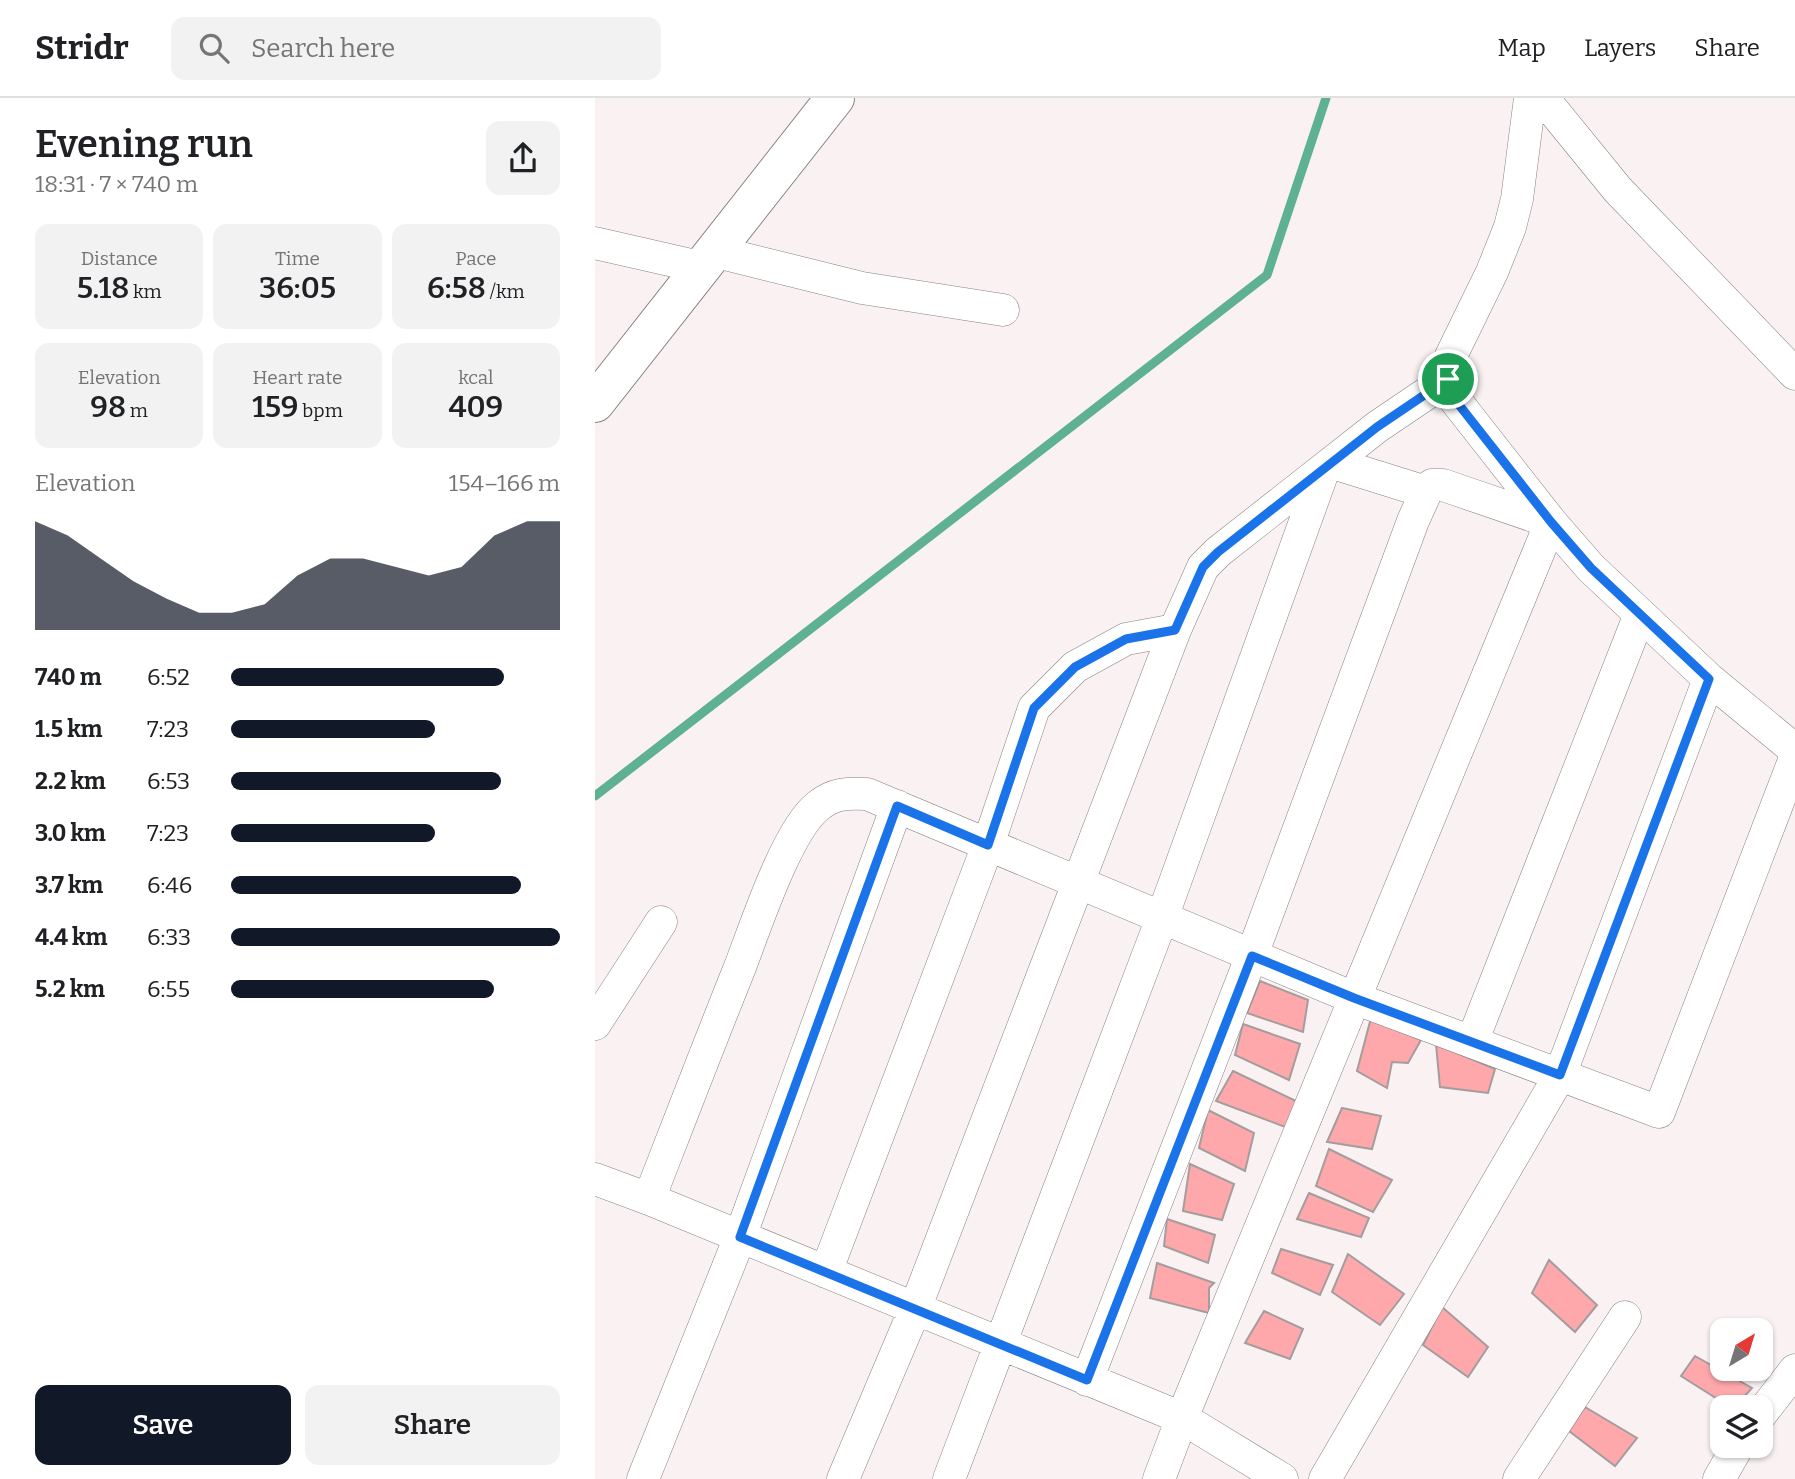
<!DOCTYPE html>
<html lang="en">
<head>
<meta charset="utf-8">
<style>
	:root { --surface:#fff; --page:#f2f2f2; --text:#202124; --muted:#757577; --line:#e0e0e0; --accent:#111827 }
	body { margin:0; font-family:Bitter,serif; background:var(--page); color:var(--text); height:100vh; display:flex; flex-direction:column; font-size:26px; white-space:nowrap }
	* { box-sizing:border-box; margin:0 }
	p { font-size:23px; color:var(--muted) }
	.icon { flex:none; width:38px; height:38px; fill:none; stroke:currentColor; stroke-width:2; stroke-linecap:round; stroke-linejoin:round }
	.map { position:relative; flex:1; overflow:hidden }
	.sheet { display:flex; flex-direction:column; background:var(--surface); width:595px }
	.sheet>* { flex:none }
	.needle { width:46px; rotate:38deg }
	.fabs { position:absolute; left:1115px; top:1220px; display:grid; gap:14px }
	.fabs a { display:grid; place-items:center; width:63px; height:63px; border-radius:14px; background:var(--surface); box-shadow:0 2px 5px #0004; font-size:35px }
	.pin { position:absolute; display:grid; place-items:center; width:60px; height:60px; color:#fff; margin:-30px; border:4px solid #fff; border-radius:50%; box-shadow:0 2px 7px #0007 }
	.round { display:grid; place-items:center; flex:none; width:74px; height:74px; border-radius:14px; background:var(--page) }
	.summary { display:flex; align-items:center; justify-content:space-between; height:119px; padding:0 35px }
	h1 { font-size:38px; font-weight:600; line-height:52px }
	.figures { display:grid; grid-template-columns:repeat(3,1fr); gap:10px; height:119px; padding:7px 35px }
	.figures div { display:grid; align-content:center; border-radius:14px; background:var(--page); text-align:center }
	.figures b { font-size:30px; font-weight:600 }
	.figures small { font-size:19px; font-weight:400 }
	.figures p { font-size:19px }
	.chart { height:196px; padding:14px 35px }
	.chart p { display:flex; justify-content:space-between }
	.chart svg { width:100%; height:126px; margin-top:7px; fill:var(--accent); opacity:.7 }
	.action { display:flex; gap:14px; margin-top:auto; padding:14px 35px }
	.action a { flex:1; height:80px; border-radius:14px; background:var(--accent); color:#fff; font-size:28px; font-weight:600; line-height:80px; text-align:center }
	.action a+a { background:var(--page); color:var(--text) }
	ul { padding:0 35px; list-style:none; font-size:23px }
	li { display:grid; grid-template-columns:112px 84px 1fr; align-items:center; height:52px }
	li i { height:18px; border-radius:9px; background:var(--accent) }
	header { display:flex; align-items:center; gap:42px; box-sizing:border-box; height:98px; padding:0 35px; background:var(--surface); border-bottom:2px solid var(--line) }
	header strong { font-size:33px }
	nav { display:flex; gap:38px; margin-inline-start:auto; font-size:24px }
	.search { width:490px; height:63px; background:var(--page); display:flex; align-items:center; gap:18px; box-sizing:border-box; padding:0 24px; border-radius:14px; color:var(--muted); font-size:26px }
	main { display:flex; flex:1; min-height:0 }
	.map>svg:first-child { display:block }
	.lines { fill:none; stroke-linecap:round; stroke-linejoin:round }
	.stream { stroke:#5eb192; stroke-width:9 }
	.building { fill:#fea8ac; stroke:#a49d9d; stroke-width:2 }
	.street-casing { stroke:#898182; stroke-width:33 }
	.secondary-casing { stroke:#898182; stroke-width:40 }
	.street { stroke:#fff; stroke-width:32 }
	.secondary { stroke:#fff; stroke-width:38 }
	.route-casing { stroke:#fff; stroke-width:14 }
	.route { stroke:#1a73e8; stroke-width:9 }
</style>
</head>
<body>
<header>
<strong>Stridr</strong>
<div class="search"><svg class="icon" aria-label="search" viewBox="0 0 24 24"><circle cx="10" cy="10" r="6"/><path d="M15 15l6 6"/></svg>Search here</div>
<nav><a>Map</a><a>Layers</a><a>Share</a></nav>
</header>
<main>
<section class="sheet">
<div class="summary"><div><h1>Evening run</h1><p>18:31 · 7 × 740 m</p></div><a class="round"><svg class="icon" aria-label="share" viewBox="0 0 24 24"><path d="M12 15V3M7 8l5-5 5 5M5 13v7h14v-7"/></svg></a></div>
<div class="figures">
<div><p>Distance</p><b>5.18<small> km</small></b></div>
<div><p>Time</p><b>36:05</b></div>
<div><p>Pace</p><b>6:58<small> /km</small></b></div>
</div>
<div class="figures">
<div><p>Elevation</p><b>98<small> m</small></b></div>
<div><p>Heart rate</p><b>159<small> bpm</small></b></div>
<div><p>kcal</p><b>409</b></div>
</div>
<div class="chart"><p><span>Elevation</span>154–166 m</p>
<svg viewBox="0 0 160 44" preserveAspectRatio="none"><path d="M0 44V6L10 11L20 19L30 27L40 33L50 38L60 38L70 35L80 25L90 19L100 19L110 22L120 25L130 22L140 11L150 6L160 6V44z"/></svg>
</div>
<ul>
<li><b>740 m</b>6:52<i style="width:83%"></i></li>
<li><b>1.5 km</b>7:23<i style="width:62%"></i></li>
<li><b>2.2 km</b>6:53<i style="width:82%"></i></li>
<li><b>3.0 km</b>7:23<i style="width:62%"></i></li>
<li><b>3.7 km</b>6:46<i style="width:88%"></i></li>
<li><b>4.4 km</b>6:33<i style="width:100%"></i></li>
<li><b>5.2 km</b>6:55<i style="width:80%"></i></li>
</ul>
<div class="action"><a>Save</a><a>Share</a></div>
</section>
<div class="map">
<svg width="1200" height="1381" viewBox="0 0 1200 1381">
	<rect width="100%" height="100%" fill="#faf2f2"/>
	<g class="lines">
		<path class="stream" d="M0,698l672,-521 59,-177"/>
	</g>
	<path class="building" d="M665,883l48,19 -5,32 -56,-19z
		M776,920l50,22 -13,23 -16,-1 -5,26 -30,-17z
		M648,926l57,20 -11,36 -54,-25z
		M841,946l59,25 -7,24 -48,-6z
		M638,973l63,30 -8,27 -72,-27z
		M747,1010l39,8 -9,33 -45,-7z
		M613,1012l46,23 -9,38 -46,-23z
		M734,1051l63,31 -19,32 -57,-26z
		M595,1066l44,20 -12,36 -39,-9z
		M714,1095l60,25 -8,19 -64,-18z
		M572,1121l48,16 -7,28 -44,-17z
		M686,1151l52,16 -13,30 -48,-22z
		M753,1156l56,40 -24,31 -48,-33z
		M954,1162l48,45 -22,27 -43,-39z
		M562,1165l57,20 -5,5v25l-59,-15z
		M847,1209l46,40 -20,30 -45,-32z
		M669,1213l39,18 -13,30 -45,-16z
		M1100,1258l57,32 -17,19h-5l-49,-31z
		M990,1309l52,31 -22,28 -46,-35z"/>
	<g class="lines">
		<defs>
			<path id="street" d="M935,0l-13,101 -7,28 -18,45 -41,84 -3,23 8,22 95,121 40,46 118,111 86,71
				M948,0l75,92 177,184
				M0,145l105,24
				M118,153l149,37 141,22
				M738,365l93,29
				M0,926l66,-102
				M877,944l168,-428
				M0,1081l54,20 533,219 100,61
				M54,1101c30,-77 60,-155 91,-232 15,-39 47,-137 78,-161 16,-13 30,-13 49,-12l487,204 305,114 136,-354
				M231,1174l162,-427 46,-137 41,-41 51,-28 49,-9
				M492,1282l165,-425 161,-434 13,-29 6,-7h11l108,37
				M1166,1316l34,-44
				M48,1381l97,-242 157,-431
				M248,1381l72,-170 260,-679 28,-63 15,-15 159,-125 71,-48
				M354,1381l213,-561 162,-449
				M564,1381l23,-61 369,-896
				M730,1381l235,-404 149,-396
				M924,1381l106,-162
				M1124,1381l19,-33"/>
			<path id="secondary" d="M0,305l240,-305"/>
		</defs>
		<use href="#street" class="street-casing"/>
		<use href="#secondary" class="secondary-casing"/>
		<use href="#street" class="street"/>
		<use href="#secondary" class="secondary"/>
	</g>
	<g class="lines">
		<defs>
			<path id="route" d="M853,281l8,22 95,121 40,46 118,111 -149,396 -206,-77 -102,-42 -165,424 -347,-143 157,-431 91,39 46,-137 41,-41 51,-28 49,-9 28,-63 15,-15 159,-125z"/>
		</defs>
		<use href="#route" class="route-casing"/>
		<use href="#route" class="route"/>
	</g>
</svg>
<div class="fabs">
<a><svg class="needle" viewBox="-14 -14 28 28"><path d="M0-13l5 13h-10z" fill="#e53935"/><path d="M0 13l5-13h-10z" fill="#757577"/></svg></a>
<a><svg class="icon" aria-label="layers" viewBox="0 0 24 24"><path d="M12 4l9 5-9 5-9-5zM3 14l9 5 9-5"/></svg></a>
</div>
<div class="pin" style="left:853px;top:281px;background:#1e9e55"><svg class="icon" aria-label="arrive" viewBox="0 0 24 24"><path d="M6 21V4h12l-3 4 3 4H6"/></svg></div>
</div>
</main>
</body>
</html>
